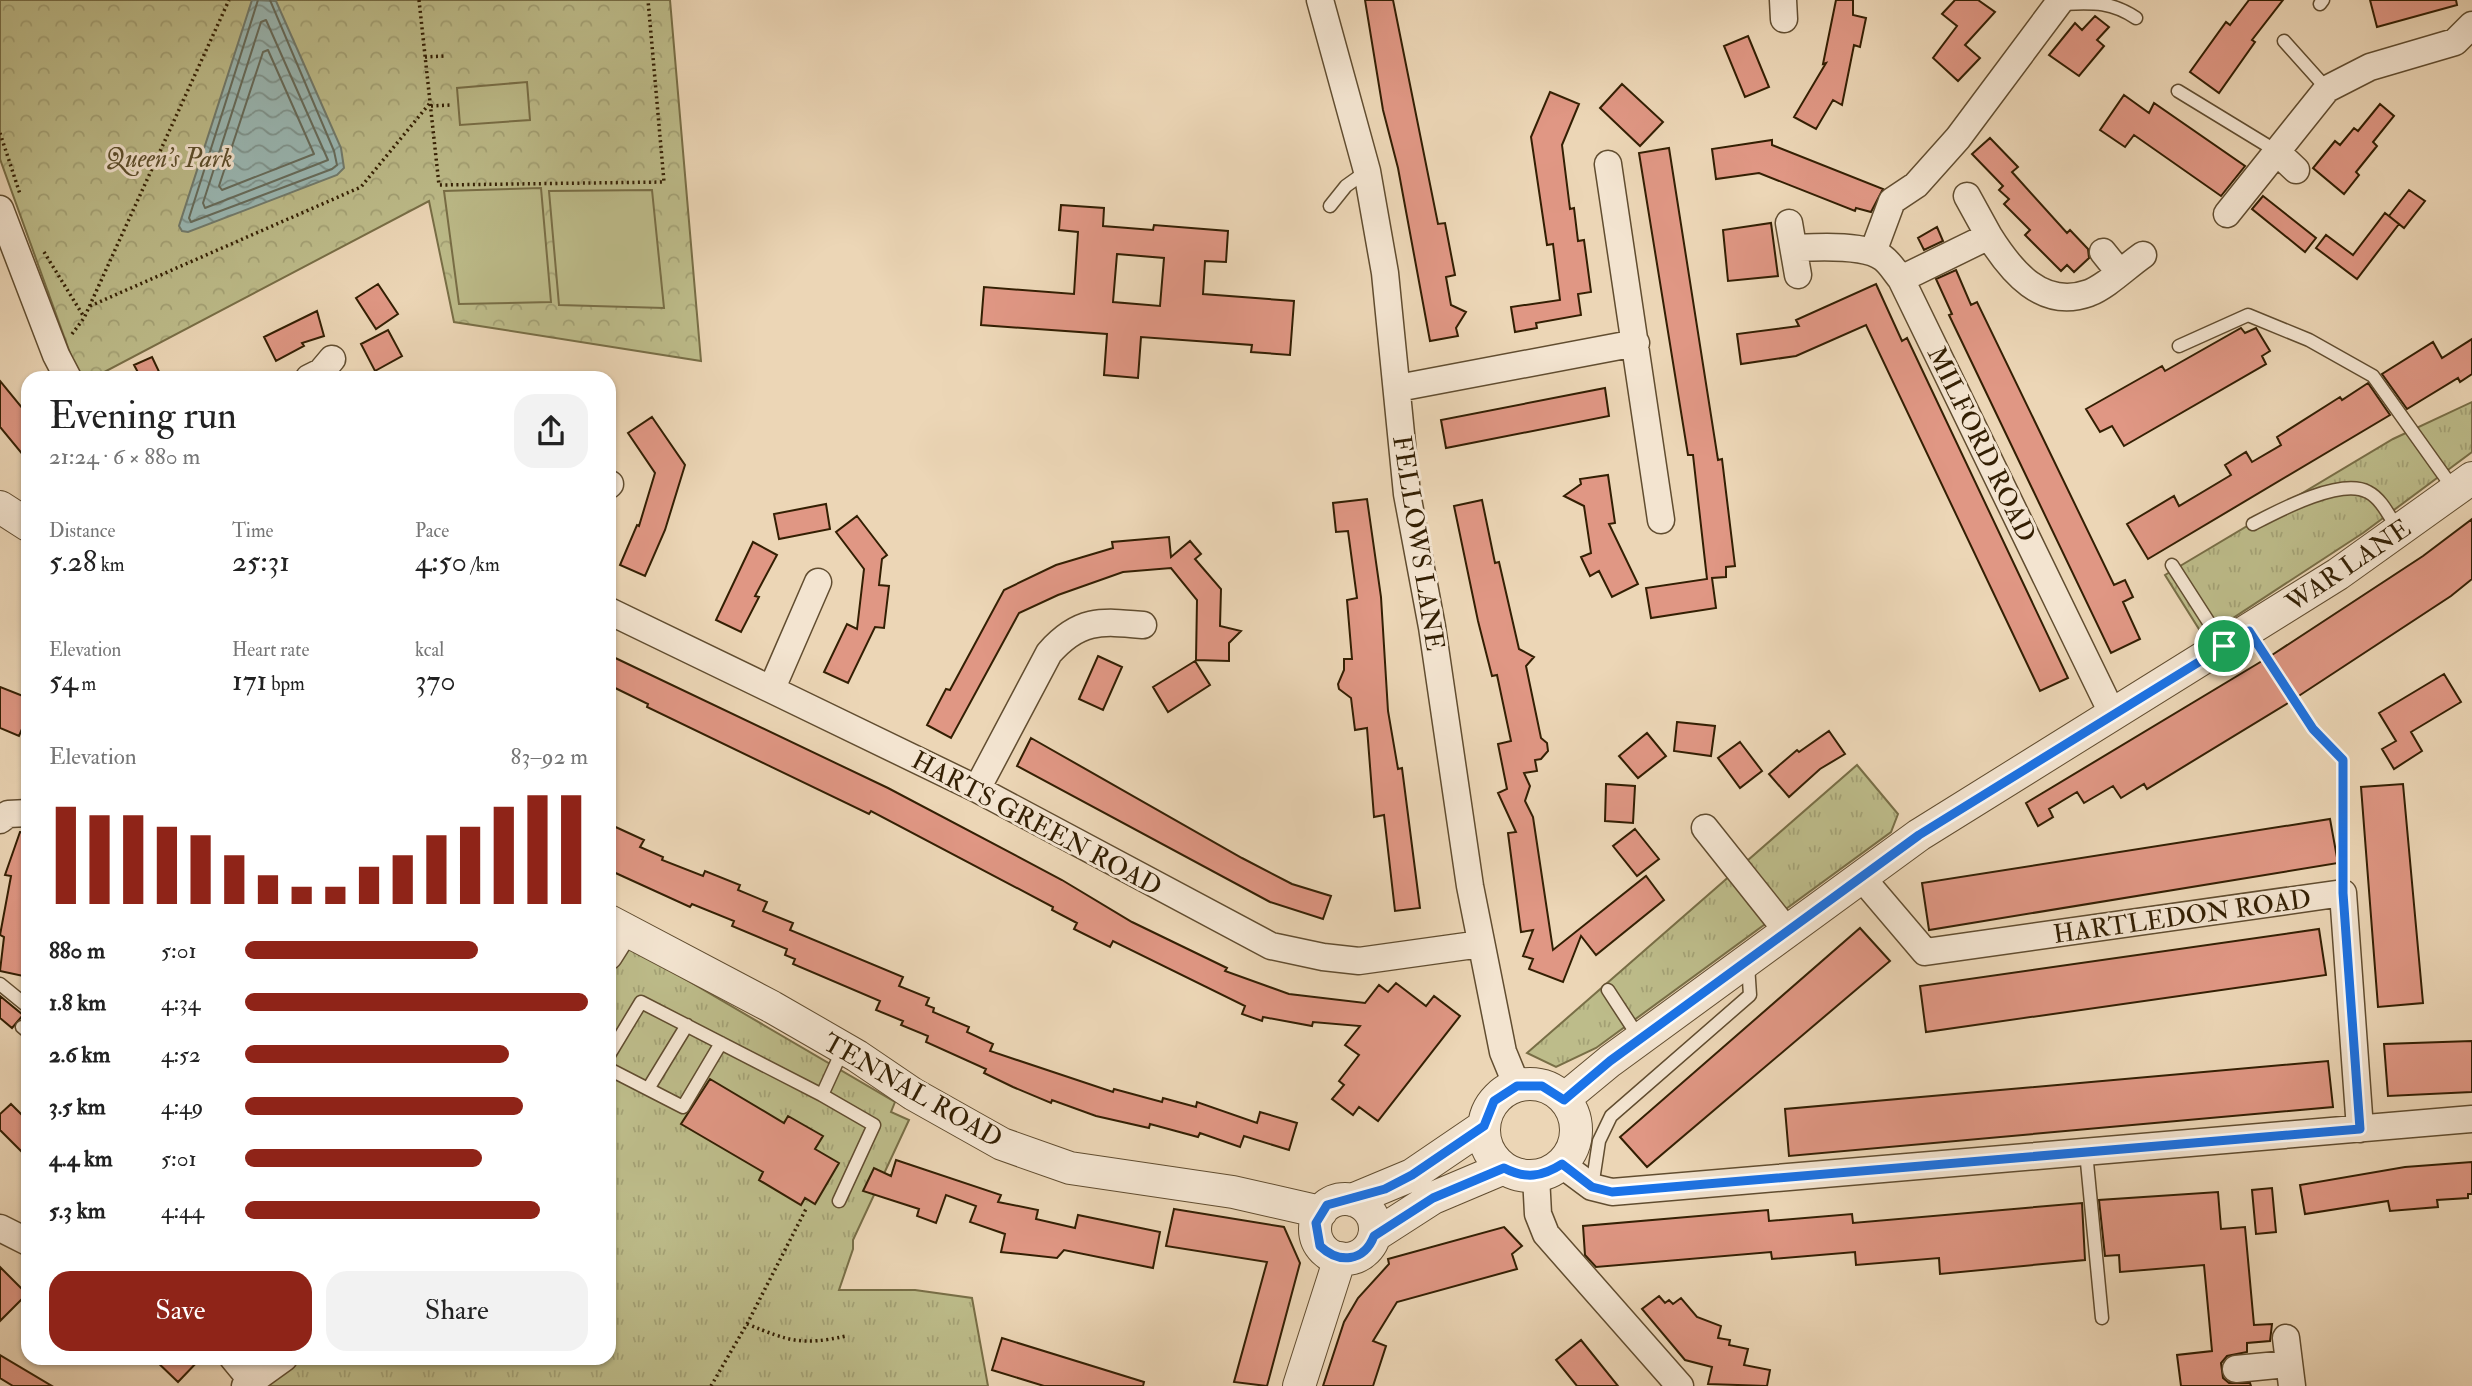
<!DOCTYPE html>
<html lang="en">
<head>
<meta charset="utf-8">
<style>
	:root { --surface:#fff; --page:#f2f2f2; --text:#222; --muted:#767676; --accent:#8f2418 }
	body { margin:0; font-family:"IM FELL Double Pica",serif; background:var(--page); color:var(--text); height:100vh; display:flex; flex-direction:column; font-size:26px; white-space:nowrap }
	* { box-sizing:border-box; margin:0 }
	p { font-size:23px; color:var(--muted) }
	.icon { flex:none; width:38px; height:38px; fill:none; stroke:currentColor; stroke-width:2; stroke-linecap:round; stroke-linejoin:round }
	.map { position:relative; flex:1; overflow:hidden }
	.drawer { position:absolute; left:21px; top:371px; width:595px; height:994px; display:flex; flex-direction:column; background:var(--surface); border-radius:21px; box-shadow:0 2px 5px #0004 }
	.drawer>* { flex:none }
	.pin { position:absolute; display:grid; place-items:center; width:60px; height:60px; color:#fff; margin:-30px; border:4px solid #fff; border-radius:50%; box-shadow:0 2px 7px #0007 }
	.round { display:grid; place-items:center; flex:none; width:74px; height:74px; border-radius:21px; background:var(--page) }
	.head { display:flex; align-items:center; justify-content:space-between; height:119px; padding:0 28px }
	h1 { font-size:38px; font-weight:600; line-height:52px }
	.figures { display:grid; grid-template-columns:repeat(3,1fr); gap:10px; height:119px; padding:7px 28px }
	.figures div { display:grid; align-content:center }
	.figures b { font-size:30px; font-weight:600 }
	.figures small { font-size:19px; font-weight:400 }
	.figures p { font-size:19px }
	.chart { height:196px; padding:14px 28px }
	.chart p { display:flex; justify-content:space-between }
	.chart svg { width:100%; height:126px; margin-top:7px; stroke:var(--accent); stroke-width:6 }
	.button { display:flex; gap:14px; margin-top:auto; padding:14px 28px }
	.button a { flex:1; height:80px; border-radius:21px; background:var(--accent); color:#fff; font-size:28px; font-weight:600; line-height:80px; text-align:center }
	.button a+a { background:var(--page); color:var(--text) }
	ul { padding:0 28px; list-style:none; font-size:23px }
	li { display:grid; grid-template-columns:112px 84px 1fr; align-items:center; height:52px }
	li i { height:18px; border-radius:9px; background:var(--accent) }
	.map>svg:first-child { display:block }
	.grass { fill:url(#grass-tufts); stroke:#786e46; stroke-width:2 }
	.forest { fill:url(#forest-crowns); stroke:#786e46; stroke-width:2 }
	.pitch { fill:#bdbc8a; stroke:#786e46; stroke-width:2 }
	.water { fill:url(#water-waves); stroke:#717b6d; stroke-width:2 }
	.lines { fill:none; stroke-linecap:round; stroke-linejoin:round }
	.shore { stroke:#666c5c; stroke-width:2 }
	.building { fill:#e09784; stroke:#331f03; stroke-width:2; fill-rule:evenodd }
	.service-casing { stroke:#614d30; stroke-width:15 }
	.minor-casing { stroke:#614d30; stroke-width:29 }
	.tertiary-casing { stroke:#614d30; stroke-width:34 }
	.path { stroke:#331f03; stroke-width:3.5; stroke-dasharray:2 3.5; stroke-linecap:butt }
	.service { stroke:#f3e4d0; stroke-width:12 }
	.minor { stroke:#f3e4d0; stroke-width:26 }
	.tertiary { stroke:#f3e4d0; stroke-width:32 }
	.route-casing { stroke:#fff; stroke-width:14 }
	.route { stroke:#1a73e8; stroke-width:9 }
	.labels { text-anchor:middle; stroke-width:6; stroke-linejoin:round; paint-order:stroke }
	.park-label { font-size:26px; font-style:italic; fill:#5c4e2c; stroke:#f3e4d0 }
	.street-label { font-size:26px; fill:#331f03; stroke:#f3e4d0 }
</style>
</head>
<body>
<div class="map">
<svg width="2472" height="1386" viewBox="0 0 2472 1386">
	<defs>
		<pattern id="grass-tufts" width="24" height="20" patternUnits="userSpaceOnUse" patternTransform="scale(1.75)"><rect width="24" height="20" fill="#bdbc8a"/><path d="M3 7l-1-3M5 7V3M7 7l1-3M15 17l-1-3M17 17v-4M19 17l1-3" fill="none" stroke="#a3a175"/></pattern>
		<pattern id="forest-crowns" width="20" height="18" patternUnits="userSpaceOnUse" patternTransform="scale(1.75)"><rect width="20" height="18" fill="#bdbc8a"/><path d="M2 6a3 3 0 1 1 6 0M12 15a3 3 0 1 1 6 0" fill="none" stroke="#a3a175"/></pattern>
		<pattern id="water-waves" width="16" height="10" patternUnits="userSpaceOnUse" patternTransform="scale(1.75)"><rect width="16" height="10" fill="#9ab8b4"/><path d="M0 5q4-4 8 0t8 0" fill="none" stroke="#7e9590"/></pattern>
	</defs>
	<rect width="100%" height="100%" fill="#ecd6b6"/>
	<filter id="stains"><feTurbulence type="fractalNoise" baseFrequency=".00286" numOctaves="4"/><feColorMatrix values="0 0 0 0 .2 0 0 0 0 .09 0 0 0 0 .02 0 0 0 .5 -.17"/></filter>
	<radialGradient id="worn" r=".72"><stop offset=".6" stop-color="#630" stop-opacity="0"/><stop offset="1" stop-color="#630" stop-opacity=".3"/></radialGradient>
	<path class="grass" d="M2472,402v50l-109,81 -159,104 -39,-62 228,-136z
		M1857,765l41,49 -7,18 -295,216 -40,19 -29,-14z
		M627,945l268,157 -4,10 18,8 -56,120v9l-14,41h76l57,8 16,88h-725l38,-28h308v-383z"/>
	<path class="forest" d="M0,0h670l31,361 -247,-39 -25,-121 -336,177h-14l-79,-219z"/>
	<path class="pitch" d="M527,82l3,38 -70,5 -3,-37z
		M541,188l10,114 -92,2 -15,-113z
		M652,190l12,118 -105,-3 -10,-114z"/>
	<path class="water" d="M252,0l24,1 65,147 3,20 -7,7 -149,57 -6,-1 -3,-5z"/>
	<g class="lines">
		<path class="shore" d="M258,0l-69,218 2,4 141,-53 5,-4 -3,-14 -64,-151
			M266,20l62,140 -123,48 -2,-5 58,-181z
			M268,50l46,104 -92,36 -3,-4 44,-134z"/>
	</g>
	<path class="building" d="M1365,0h28l45,224 7,-1 10,52 -9,2 5,28 15,7 -10,16 2,8 -28,5 -32,-173 -15,-58z
		M1836,0h17v15l13,3 -6,29 -6,-2 -12,60 -9,-5 -17,29 -22,-12 32,-54 -3,1z
		M1955,0h23l17,12 -30,33 15,13 -22,23 -25,-23 24,-32 -15,-12z
		M2249,0h34l-31,40 3,2 -36,51 -29,-21 36,-50 4,3z
		M2370,0h86l1,5 -80,22z
		M2095,16l14,11 -12,13 7,6 -25,30 -30,-21 26,-32 7,7z
		M1748,36l21,51 -24,10 -21,-51z
		M1622,84l41,38 -23,24 -40,-38z
		M1550,92l29,12 -17,41 8,64 4,-1 4,33 6,-1 7,52 -13,2 3,21 -45,8 1,5 -22,4 -4,-25 49,-7 -7,-56 -6,1 -16,-108z
		M2124,95l25,18 5,-10 91,63 -24,30 -87,-61 -9,12 -25,-17z
		M2380,104l14,12 -21,26 4,4 -21,26 3,3 -15,19 -31,-26 22,-27 5,4 14,-17 4,3z
		M1990,138l28,29 -6,5 55,61 3,-3 18,19 1,9 -15,14 -7,-7 -6,6 -36,-36 5,-5 -26,-26 5,-5 -10,-9 4,-4 -31,-32z
		M1772,140v5l111,44 -12,23 -15,-4 -1,3 -96,-38 -43,6 -4,-30z
		M1669,148l49,312 4,-1 13,107 -9,1v10l-14,1 4,30 -65,10 -5,-30 61,-9 -14,-124h-5l-49,-302z
		M2409,190l16,11 -21,27 -15,-12z
		M2263,196l53,42 -11,14 -53,-43z
		M1061,205l43,3 -1,18 50,4 1,-5 74,6 -2,31 -21,-1 -2,33 91,7 -4,54 -39,-3 1,-7 -111,-8 -3,41 -34,-3 3,-41 -126,-9 3,-38 90,7 4,-62 -19,-2zM1117,254l47,4 -4,48 -47,-4z
		M2385,213l14,11 -42,55 -41,-31 10,-13 27,20z
		M1771,223l7,53 -50,5 -5,-51z
		M1937,227l6,14 -19,9 -6,-12z
		M1956,270l15,35 6,-3 137,283 11,-5 8,17 -10,5 17,37 -29,14 -162,-338 3,-1 -16,-35z
		M378,284l20,30 -22,15 -20,-31z
		M1876,284l26,57 5,-3 161,340 -28,13 -174,-366 -70,31 -55,8 -4,-30 62,-8 -3,-6z
		M317,311l7,25 -22,7 2,3 -28,15 -12,-24z
		M2241,328l4,5 11,-5 14,23 -8,5 4,8 -142,82 -12,-20 -12,6 -14,-23 76,-43 3,5z
		M388,330l14,26 -27,15 -14,-27z
		M2472,339v35l-12,8 -2,-4 -51,31 -25,-35 51,-32 9,16z
		M152,357l10,21h-21l-7,-13z
		M0,381l28,34v46l-28,-34z
		M2368,383l22,32 -242,144 -21,-35 47,-28 5,10 52,-31 -6,-10 21,-13 6,10 29,-17 -4,-8 63,-40 2,3z
		M1605,388l4,28 -163,32 -5,-28z
		M652,417l33,48 -20,65 -20,46 -25,-11 17,-40 2,1 16,-53 -27,-40z
		M1608,475l7,48 -6,1 29,60 -26,13 -13,-26 -9,5 -9,-19 10,-4 -7,-47 -20,-10 17,-12 -1,-5z
		M1367,499l14,98 7,114 10,58 4,-1 18,140 -25,3 -11,-96 -10,2 -7,-89 -12,2 -4,-32 -12,-9 -1,-5 6,-14v-11h8l-5,-59 10,-2 -9,-67 -12,1 -3,-29z
		M1482,500l13,63 4,-1 20,87 15,8 -8,9 15,72 6,5 1,8 -7,8 -6,1 2,11 -13,2 6,13 -5,15 8,16 20,133 93,-74 18,24 -68,55 -15,-19 -18,46 -34,-13 4,-10 -10,-3 10,-26 -12,2 -13,-99 8,-1 -18,-39 9,-4 -9,-45 13,-3 -14,-66 -5,1 -14,-55 -24,-115z
		M826,504l4,25 -51,10 -5,-25z
		M857,516l30,39 -5,4 -3,26 10,1 -5,42 -9,-1 -27,56 -24,-11 23,-48 10,5 7,-60 -28,-37z
		M2472,519v60l-21,17 -163,107 -141,86 -3,-5 -23,14 -8,-12 -29,17 -7,-11 -28,17 4,8 -15,9 -12,-23 246,-148 151,-99z
		M1169,537l2,20 19,-16 11,13 -6,5 26,30 -1,37 21,5 -12,12v18l-33,-1 1,-60 -26,-32 -48,4 -65,23 -39,18 -68,125 -24,-13 19,-36 4,1 54,-100 52,-25 57,-17 -1,-6z
		M753,542l24,13 -22,41 4,1 -18,35 -25,-12z
		M609,655l279,133 174,92 70,42 95,46 -2,3 64,23 76,9 14,-18 9,7 8,-9 30,23 8,-10 26,20 -82,105 -19,-14 -6,8 -21,-16 12,-14 -5,-4 20,-26 -14,-10 15,-19 -47,-4 -1,4 -49,-9 -1,4 -20,-7 3,-8 -132,-65 -3,6 -36,-18 3,-6 -25,-13 1,-3 -182,-96 -2,3 -222,-107 1,-3 -39,-19z
		M1098,656l24,11 -19,43 -24,-11z
		M1195,661l15,24 -42,27 -15,-25z
		M2444,674l17,28 -50,30 11,19 -28,18 -12,-20 14,-8 -17,-28z
		M0,687l28,11v17l-9,21 -19,-8z
		M1677,722l38,4 -4,30 -37,-5z
		M1829,731l16,23 -25,15 -31,28 -20,-23 28,-24 2,2z
		M1647,733l19,23 -28,22 -19,-22z
		M1031,738l211,120 50,26 39,12 -8,23 -53,-17 -253,-136z
		M1740,742l22,29 -22,17 -22,-30z
		M1606,784l29,2 -2,37 -28,-2z
		M2403,784l20,219 -45,4 -17,-220z
		M2330,819l8,44 -409,67 -7,-47z
		M609,824l35,16 -4,7 23,10 -1,3 41,16 2,-5 35,14 -2,5 29,12 -4,9 30,12 -3,7 113,47 -4,9 30,12 -3,7 8,3 -1,4 36,15 -2,5 26,12 -3,7 123,41 1,-3 48,13 1,-4 33,9 1,-5 60,21 3,-11 37,11 -8,27 -45,-14 -4,11 -40,-14 -2,4 -48,-13 -1,4 -53,-12 -44,-16 -1,3 -38,-16 -29,-14 2,-4 -60,-27 2,-6 -27,-11 2,-4 -27,-11 4,-9 -87,-37 2,-5 -10,-4 2,-6 -55,-23 2,-5 -42,-17 -2,3 -81,-37z
		M1635,829l24,30 -22,17 -24,-30z
		M20,832l8,1v144l-28,-6 4,-34 -4,-2 11,-59 -6,-1z
		M1860,928l30,33 -243,206 -27,-30z
		M2319,929l7,46 -400,57 -6,-46z
		M0,996l23,19 -11,13 -12,-10z
		M2472,1041v51l-84,4 -4,-52z
		M2328,1061l5,46 -544,49 -4,-47z
		M710,1079l74,44 4,-7 35,20 -8,13 24,14 -24,41 -10,-6 -4,7 -42,-25 4,-8 -82,-48z
		M11,1104l17,17v37l-28,-28v-16z
		M896,1160l105,35 -3,7 40,8 -2,9 39,9 3,-13 82,17 -7,36 -89,-18 -7,8 -56,-6 4,-18 -35,-12 6,-16 -30,-11 -10,28 -19,-7 2,-7 -56,-18 11,-23 17,8z
		M2472,1162v32h-4v4l-31,2 1,7 -48,4 -2,-10 -83,13 -5,-29 105,-18z
		M2272,1188l4,44 -20,2 -4,-44z
		M2218,1192l3,37 24,-2 9,98 18,-1 -2,17 -23,2v9l-20,4 -6,7 2,15 6,5h21l1,3h-70l-4,-31 35,-4 -8,-86 -84,7 -1,-17 -14,1 -6,-56z
		M2082,1203l3,57 -145,14 -1,-16 -83,7 -1,-13 -83,7 -1,-7 -175,15 -11,-12 -2,-29 185,-16 1,11 83,-7 1,9z
		M1174,1209l110,18 16,36 -33,123 -33,-4 33,-120 -101,-16z
		M1504,1227l18,19 -10,8 5,15 -120,33 -24,39 13,5 -13,40h-50l21,-64 14,-24 31,-34 -1,-5z
		M0,1267l27,27 -27,27z
		M1659,1296l6,7 4,-3 4,4 8,-6 16,19 24,9 -3,12 12,2 -1,5 19,4 -4,16 26,5 -3,16 -59,-2 4,-17 -27,-7 -43,-51z
		M1002,1338l142,44 -1,4h-99l-52,-16z
		M1581,1340l37,46h-41l-21,-26z
		M0,1355l52,31h-39l-13,-8z
		M153,1358h48l-23,24z"/>
	<g class="lines">
		<defs>
			<path id="service" d="M2058,4c32,-1 51,-4 78,14
				M2320,4l3,-4
				M2284,41l43,48
				M2178,91l100,61
				M1330,206l16,-20 21,-15
				M2179,346l69,-31 61,25 64,36 82,115
				M2253,524c25,-13 88,-47 115,-32 14,7 22,26 31,39
				M2172,565l52,81
				M0,984l27,22
				M1608,990l32,49
				M22,1027l6,5
				M609,1055l32,-53 181,93 21,-46
				M609,1069l74,38 38,-64
				M648,1089l39,-64
				M822,1095l52,30 -35,76
				M2086,1152l16,166
				M1592,1187l7,-46 12,-25 139,-121 -2,-30"/>
			<path id="minor" d="M1320,0l47,171 18,102 22,221 25,133 38,259 33,166 14,34
				M1783,0l1,19
				M2278,153l18,17
				M1608,164l53,356
				M1967,196l22,40
				M0,209l56,146 12,23
				M2227,214l100,-125 43,-22 85,-25 17,-17
				M1789,223l9,52
				M1795,248c23,-1 70,-4 88,10 7,5 12,14 18,21l212,436
				M1873,252l19,-51 24,-16 42,-47 103,-138
				M2103,252l16,20
				M1901,279l88,-43c22,35 53,74 100,57 18,-7 38,-27 54,-38
				M309,378l12,-6 11,-13
				M1398,388l238,-45
				M609,485l1,-1
				M609,611l368,178 294,157 52,11 36,4 122,-17
				M772,688l46,-106
				M977,789l72,-136c30,-34 51,-32 94,-28
				M0,820l8,-6 20,-1
				M1705,828l82,103
				M1862,878l63,74 418,-59 17,236
				M609,956l17,-27
				M1561,1164l31,23 20,5 860,-73
				M1536,1176l2,38 8,20 134,152
				M0,1228l28,14
				M2286,1338l6,48
				M233,1358l19,23
				M2236,1369l52,-5
				M245,1386l39,-28"/>
			<path id="tertiary" d="M0,507l28,18
				M609,921l163,86 85,49 56,38 89,50 68,24 163,24 88,20
				M1484 1130a46 46 0 1 1 92 0a46 46 0 1 1-92 0Z
				M1564,1099l46,-38 309,-226 419,-261 134,-96
				M1315 1229a30 30 0 1 1 60 0a30 30 0 1 1-60 0Z
				M1352,1200l60,-25 72,-49
				M1374,1236l59,-38 71,-30
				M1299,1386l41,-128"/>
		</defs>
		<use href="#service" class="service-casing"/>
		<use href="#minor" class="minor-casing"/>
		<use href="#tertiary" class="tertiary-casing"/>
		<path class="path" d="M419,0l20,185 225,-3 -16,-182
			M425,57l19,-1
			M431,106l19,-1
			M0,133l20,61
			M44,252l40,65
			M90,306l271,-119 69,-84
			M72,334l12,-16 145,-318
			M2261,650l52,79 30,31v110
			M747,1324l60,-117
			M711,1386l36,-62c43,17 53,22 99,12"/>
		<use href="#service" class="service"/>
		<use href="#minor" class="minor"/>
		<use href="#tertiary" class="tertiary"/>
	</g>
	<g class="lines">
		<defs>
			<path id="route" d="M2249,631l64,98 30,31v133l17,236 -748,63 -20,-5 -30,-23c-20,13 -37,15 -58,4l-71,30 -59,38c-10,26 -35,28 -54,10l-4,-23 11,-18 58,-16 27,-14 72,-49 10,-25 23,-15h25l22,14 46,-39 309,-226z"/>
		</defs>
		<use href="#route" class="route-casing"/>
		<use href="#route" class="route"/>
	</g>
	<g class="labels">
		<g class="park-label">
			<text x="169" y="167">Queen's Park</text>
		</g>
		<g class="street-label">
			<text transform="translate(1982 444) rotate(64)" y="9">MILFORD ROAD</text>
			<text transform="translate(1419 543) rotate(81)" y="9">FELLOWS LANE</text>
			<text transform="translate(2348 565) rotate(-34)" y="9">WAR LANE</text>
			<text transform="translate(1037 823) rotate(28)" y="9">HARTS GREEN ROAD</text>
			<text transform="translate(2182 916) rotate(-8)" y="9">HARTLEDON ROAD</text>
			<text transform="translate(913 1090) rotate(30)" y="9">TENNAL ROAD</text>
		</g>
	</g>
	<rect width="100%" height="100%" filter="url(#stains)"/>
	<rect width="100%" height="100%" fill="url(#worn)"/>
</svg>
<div class="pin" style="left:2224px;top:646px;background:#1e9e55"><svg class="icon" aria-label="arrive" viewBox="0 0 24 24"><path d="M6 21V4h12l-3 4 3 4H6"/></svg></div>
<section class="drawer">
<div class="head"><div><h1>Evening run</h1><p>21:24 · 6 × 880 m</p></div><a class="round"><svg class="icon" aria-label="share" viewBox="0 0 24 24"><path d="M12 15V3M7 8l5-5 5 5M5 13v7h14v-7"/></svg></a></div>
<div class="figures">
<div><p>Distance</p><b>5.28<small> km</small></b></div>
<div><p>Time</p><b>25:31</b></div>
<div><p>Pace</p><b>4:50<small> /km</small></b></div>
</div>
<div class="figures">
<div><p>Elevation</p><b>54<small> m</small></b></div>
<div><p>Heart rate</p><b>171<small> bpm</small></b></div>
<div><p>kcal</p><b>370</b></div>
</div>
<div class="chart"><p><span>Elevation</span>83–92 m</p>
<svg viewBox="0 0 160 44" preserveAspectRatio="none"><path d="M5 44V10M15 44V13M25 44V13M35 44V17M45 44V20M55 44V27M65 44V34M75 44V38M85 44V38M95 44V31M105 44V27M115 44V20M125 44V17M135 44V10M145 44V6M155 44V6"/></svg>
</div>
<ul>
<li><b>880 m</b>5:01<i style="width:68%"></i></li>
<li><b>1.8 km</b>4:34<i style="width:100%"></i></li>
<li><b>2.6 km</b>4:52<i style="width:77%"></i></li>
<li><b>3.5 km</b>4:49<i style="width:81%"></i></li>
<li><b>4.4 km</b>5:01<i style="width:69%"></i></li>
<li><b>5.3 km</b>4:44<i style="width:86%"></i></li>
</ul>
<div class="button"><a>Save</a><a>Share</a></div>
</section>
</div>
</body>
</html>
